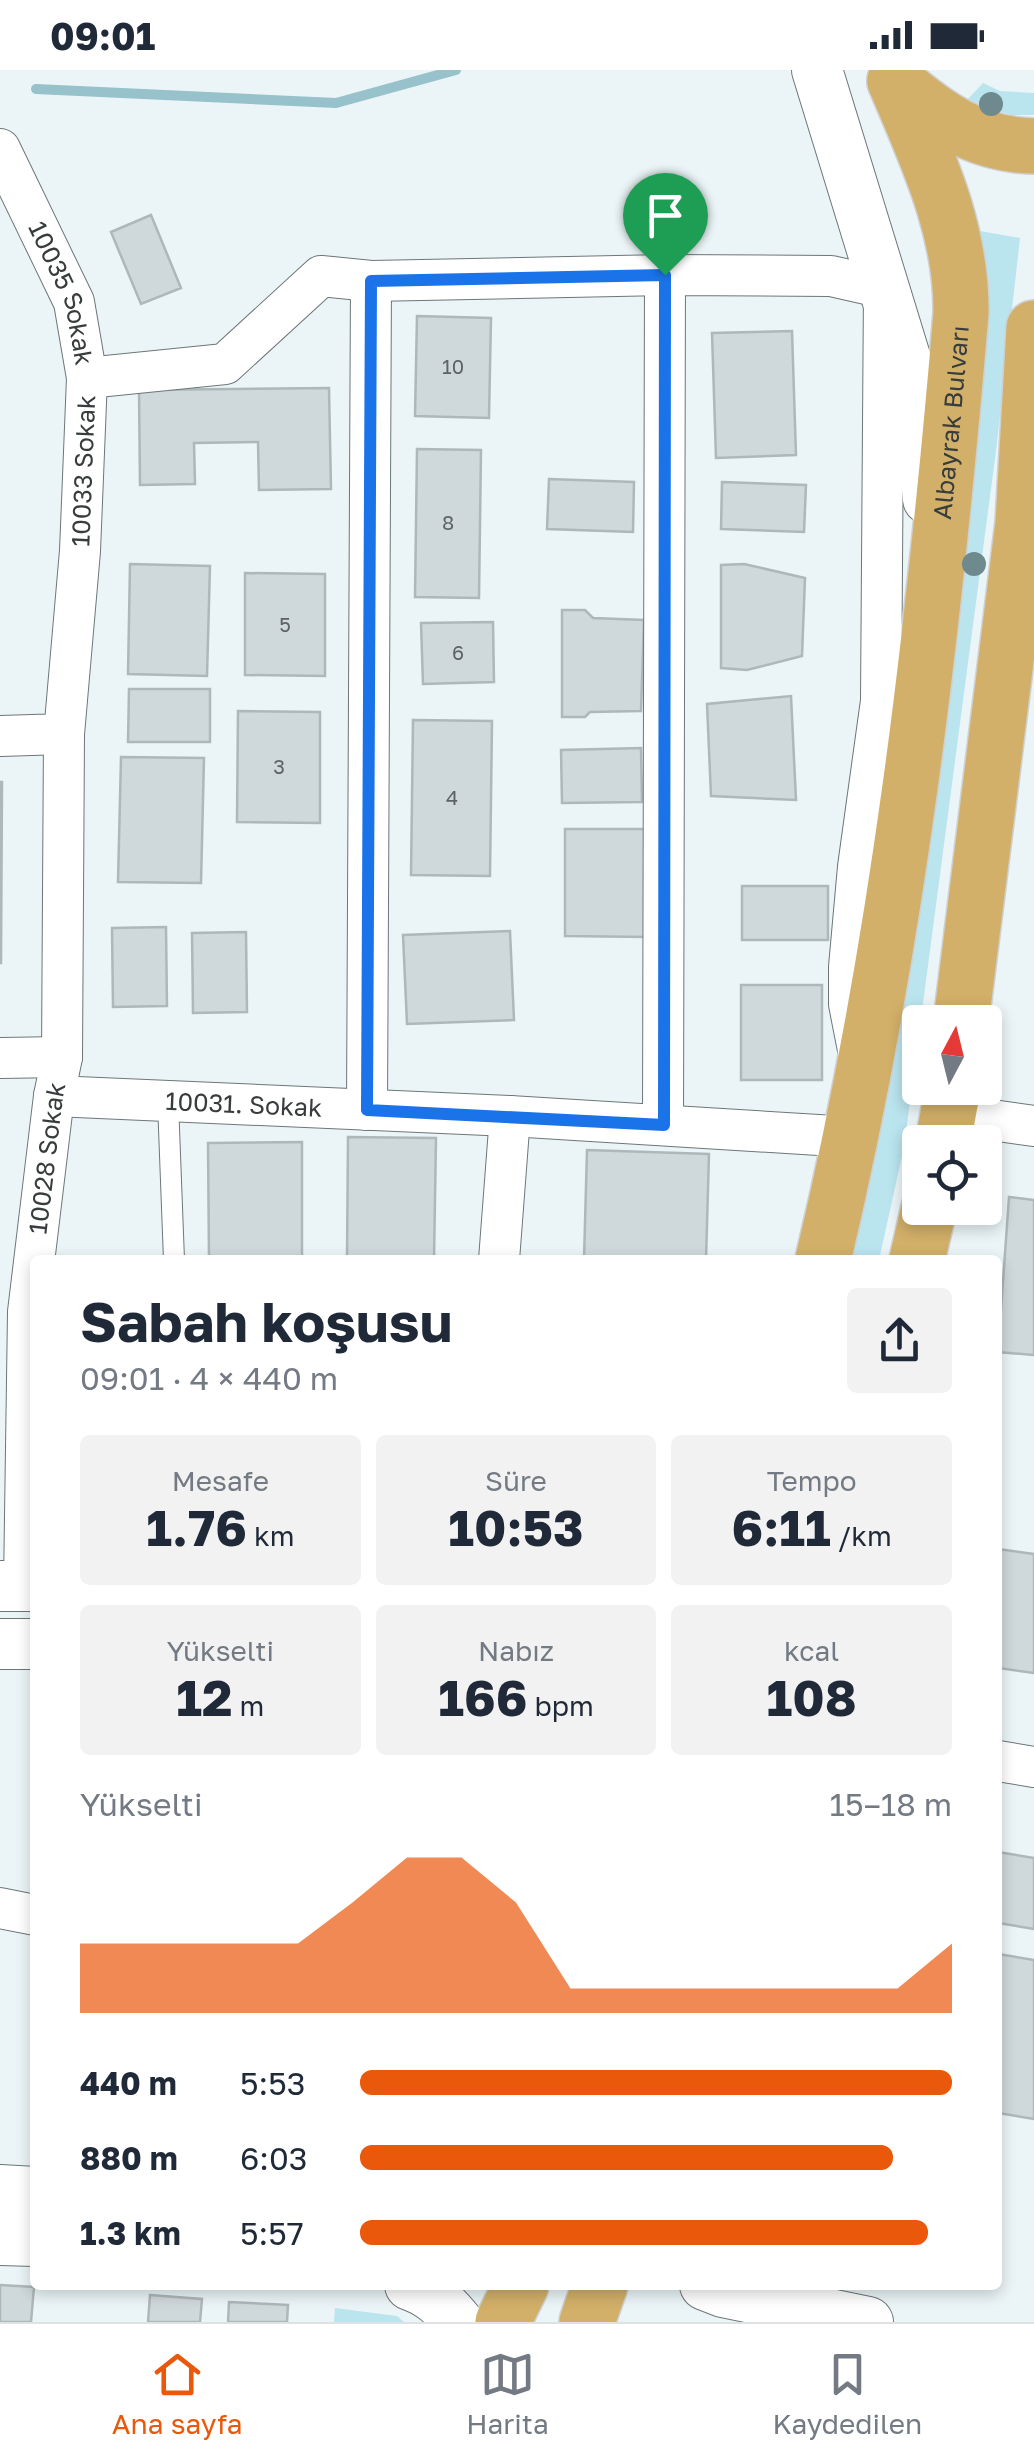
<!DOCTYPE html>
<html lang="tr">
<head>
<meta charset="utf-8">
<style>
	:root { --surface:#fff; --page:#f2f2f3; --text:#1f2937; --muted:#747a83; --line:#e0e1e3; --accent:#ea580c }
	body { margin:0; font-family:"Golos Text",sans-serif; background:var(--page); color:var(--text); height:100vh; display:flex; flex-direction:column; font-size:38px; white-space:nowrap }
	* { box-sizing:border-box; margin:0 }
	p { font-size:32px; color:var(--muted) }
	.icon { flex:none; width:55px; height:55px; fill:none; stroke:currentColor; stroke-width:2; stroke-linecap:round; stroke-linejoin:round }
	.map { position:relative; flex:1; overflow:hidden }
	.drawer { position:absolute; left:30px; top:1185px; width:972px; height:1035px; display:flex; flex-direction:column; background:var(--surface); border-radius:10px; box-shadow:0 5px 15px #0003 }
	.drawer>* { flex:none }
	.needle { width:65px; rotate:7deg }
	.controls { position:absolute; left:902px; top:935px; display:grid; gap:20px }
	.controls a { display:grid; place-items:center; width:100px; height:100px; border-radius:10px; background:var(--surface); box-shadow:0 5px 15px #0003; font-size:50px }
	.pin { position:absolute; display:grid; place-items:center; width:85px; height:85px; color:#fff; margin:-102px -42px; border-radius:50% 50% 50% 0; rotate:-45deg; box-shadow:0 0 10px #0007 }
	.pin .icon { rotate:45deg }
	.round { display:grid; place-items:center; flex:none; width:105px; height:105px; border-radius:10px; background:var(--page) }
	.head { display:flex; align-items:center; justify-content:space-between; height:170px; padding:0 50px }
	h1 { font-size:55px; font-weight:700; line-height:75px }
	.metrics { display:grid; grid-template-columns:repeat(3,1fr); gap:15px; height:170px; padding:10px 50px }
	.metrics div { display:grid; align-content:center; border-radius:10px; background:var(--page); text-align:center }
	.metrics b { font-size:50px; font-weight:700 }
	.metrics small { font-size:28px; font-weight:400 }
	.metrics p { font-size:28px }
	.chart { height:280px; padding:20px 50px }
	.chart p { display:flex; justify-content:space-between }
	.chart svg { width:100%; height:180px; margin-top:10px; fill:var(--accent); opacity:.7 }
	ul { padding:0 50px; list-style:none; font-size:32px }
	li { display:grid; grid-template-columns:160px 120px 1fr; align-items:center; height:75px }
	li i { height:25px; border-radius:12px; background:var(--accent) }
	.status { display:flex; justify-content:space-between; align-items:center; height:70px; padding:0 50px; background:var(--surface); direction:ltr }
	.status svg { height:28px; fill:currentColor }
	.tabs { display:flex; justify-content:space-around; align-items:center; height:140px; border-top:2px solid var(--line); background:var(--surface); font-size:28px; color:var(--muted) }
	.tabs a { display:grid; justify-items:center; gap:5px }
	.tabs .current { color:var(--accent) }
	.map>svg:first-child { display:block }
	.green { fill:#bae4ee }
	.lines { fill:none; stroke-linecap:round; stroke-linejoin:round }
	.stream { stroke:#97c1cb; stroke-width:10 }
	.building { fill:#cfd8db; stroke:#aeb7b9; stroke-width:2.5 }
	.service-casing { stroke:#6d7678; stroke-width:22 }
	.minor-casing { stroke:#6d7678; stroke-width:42 }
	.tertiary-casing { stroke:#6d7678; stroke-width:52 }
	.primary-casing { stroke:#cfd0d0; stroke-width:58 }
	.service { stroke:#fff; stroke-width:20 }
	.minor { stroke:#fff; stroke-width:40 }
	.tertiary { stroke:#fff; stroke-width:50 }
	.primary { stroke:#d2b069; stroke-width:55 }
	.tree { fill:#6e8a8f }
	.route-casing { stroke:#fff; stroke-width:20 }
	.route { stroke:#1a73e8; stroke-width:12 }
	.labels { text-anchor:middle; stroke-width:10; stroke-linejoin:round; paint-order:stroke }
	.number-label { font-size:20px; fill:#5e6364 }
	.street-label { font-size:25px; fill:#383c3d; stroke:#fff }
</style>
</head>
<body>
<div class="status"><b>09:01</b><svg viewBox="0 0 49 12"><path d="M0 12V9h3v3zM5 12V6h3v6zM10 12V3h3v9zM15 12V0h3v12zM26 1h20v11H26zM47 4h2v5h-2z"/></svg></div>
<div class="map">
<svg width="1034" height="2252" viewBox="0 0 1034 2252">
	<rect width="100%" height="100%" fill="#ebf5f7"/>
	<path class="green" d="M983,13l17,8 34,2v22h-23l-45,-14z
		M980,161l40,7 -24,213 -92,696 -25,113h-27c75,-322 102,-654 136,-982z
		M335,2238l62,8 7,6h-70z"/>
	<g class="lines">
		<path class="stream" d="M36,19l300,14 120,-33"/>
	</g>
	<path class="building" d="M151,145l30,73 -40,16 -30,-72z
		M417,246l74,2 -2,100 -74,-2z
		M792,261l4,124 -80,3 -4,-125z
		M329,318l2,101 -72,1 -1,-48 -64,1 1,41 -55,1 -1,-95z
		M417,379l64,1 -2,148 -64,-1z
		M549,409l85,3 -1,50 -86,-3z
		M722,412l84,3 -2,47 -83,-3z
		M130,494l80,2 -3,110 -79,-2z
		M744,494l61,14 -3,78 -55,14 -26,-2v-103z
		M245,503l80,1v102l-80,-1z
		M562,540h23l8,8 51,2 -3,91 -51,1 -5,5h-23z
		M493,552l1,60 -71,2 -2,-61z
		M129,619h81v53h-82z
		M791,626l5,104 -85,-4 -4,-92z
		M238,641l82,1v111l-83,-1z
		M413,650l79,1 -2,155 -79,-1z
		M641,678l1,54 -80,1 -1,-53z
		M121,687l83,1 -3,125 -83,-1z
		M0,712h2l-1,181h-1z
		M565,759h81v108l-81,-1z
		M742,816h86v54h-86z
		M166,857l1,79 -54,1 -1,-79z
		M510,861l4,89 -107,4 -4,-89z
		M246,862l1,80 -54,1 -1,-80z
		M741,915h81v95h-81z
		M348,1067l88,1 -2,122 -87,-1z
		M302,1072v118h-93l-1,-117z
		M587,1080l122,4 -3,106h-122z
		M1009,1127l25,3v155l-36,-3z
		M998,1479l36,5v119l-36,-5z
		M998,1782l36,6v71l-36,-6z
		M998,1884l36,6v159l-36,-6z
		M0,2215l34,2 -3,35h-31z
		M150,2225l52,4 -2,23h-52z
		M229,2232l59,3 -1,17h-59z"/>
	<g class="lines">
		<defs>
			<path id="service" d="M168,1032l6,158"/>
			<g id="minor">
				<path id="s1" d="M0,79l74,153 13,76"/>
				<path id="s2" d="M0,666l64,-2 16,-183 7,-173 138,-14 96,-88 50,5 294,-6 166,1 53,12 -3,413 -23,166 -9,100v37l9,46"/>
				<path d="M0,988l62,-1"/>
				<path id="s3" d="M54,1026l456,20 341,21"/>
				<path d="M367,1040l4,-829"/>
				<path d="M950,1044l84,12"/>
				<path d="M663,1055l2,-850"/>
				<path d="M499,1190l11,-144"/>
				<path id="s4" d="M24,1515l4,-273 26,-216 8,-39 2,-323"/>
				<path d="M998,1691l36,6"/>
				<path d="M0,1838l35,7"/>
			</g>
			<path id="tertiary" d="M817,0l92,300 11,43 8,86
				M0,1516h35
				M0,1574h35
				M0,2120l35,2
				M0,2170l35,1
				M410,2215c21,7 34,20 48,37
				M705,2215l18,7 145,30"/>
			<g id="primary">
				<path d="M895,11c42,36 81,64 139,65"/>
				<path d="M961,952l62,-499 11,-195"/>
				<path d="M943,1072l10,-54"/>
				<path id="s5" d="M823,1190c74,-310 111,-629 138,-947 1,-83 -34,-156 -66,-232"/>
				<path d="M917,1190l12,-52"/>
				<path d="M503,2252l18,-37"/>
				<path d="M587,2252l13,-37"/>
			</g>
		</defs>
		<use href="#service" class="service-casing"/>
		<use href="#minor" class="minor-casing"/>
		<use href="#tertiary" class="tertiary-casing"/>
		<use href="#primary" class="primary-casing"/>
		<use href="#service" class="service"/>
		<use href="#minor" class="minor"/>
		<use href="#tertiary" class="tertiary"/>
		<use href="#primary" class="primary"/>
	</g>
	<g class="tree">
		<circle cx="991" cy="34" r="12"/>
		<circle cx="974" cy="494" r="12"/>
	</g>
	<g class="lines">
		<defs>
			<path id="route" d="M665,205l-1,850 -297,-15 4,-829z"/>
		</defs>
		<use href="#route" class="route-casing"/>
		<use href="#route" class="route"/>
	</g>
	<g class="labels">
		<g class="number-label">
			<text x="453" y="304">10</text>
			<text x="448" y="460">8</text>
			<text x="285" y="562">5</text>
			<text x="458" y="590">6</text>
			<text x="279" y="704">3</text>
			<text x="452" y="735">4</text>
		</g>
		<g class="street-label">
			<text dy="9" stroke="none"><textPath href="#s1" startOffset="158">10035 Sokak</textPath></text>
			<text dy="9" stroke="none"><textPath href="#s5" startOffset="848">Albayrak Bulvarı</textPath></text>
			<text dy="9" stroke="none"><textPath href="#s2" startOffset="328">10033 Sokak</textPath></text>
			<text dy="9" stroke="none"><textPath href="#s3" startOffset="190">10031. Sokak</textPath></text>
			<text dy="9" stroke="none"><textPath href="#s4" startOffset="428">10028 Sokak</textPath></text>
		</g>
	</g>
</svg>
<div class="controls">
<a><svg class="needle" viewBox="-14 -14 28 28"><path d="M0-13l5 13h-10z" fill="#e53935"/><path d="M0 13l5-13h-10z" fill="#747a83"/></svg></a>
<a><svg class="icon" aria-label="locate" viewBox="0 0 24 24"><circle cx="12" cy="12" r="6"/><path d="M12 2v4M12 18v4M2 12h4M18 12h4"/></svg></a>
</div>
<div class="pin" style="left:665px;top:205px;background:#1e9e55"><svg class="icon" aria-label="arrive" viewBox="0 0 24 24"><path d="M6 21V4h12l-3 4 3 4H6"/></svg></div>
<section class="drawer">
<div class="head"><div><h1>Sabah koşusu</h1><p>09:01 · 4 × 440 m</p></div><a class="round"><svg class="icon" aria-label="share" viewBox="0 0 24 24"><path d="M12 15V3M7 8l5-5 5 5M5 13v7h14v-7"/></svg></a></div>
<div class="metrics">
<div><p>Mesafe</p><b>1.76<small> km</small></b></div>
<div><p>Süre</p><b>10:53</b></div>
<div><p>Tempo</p><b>6:11<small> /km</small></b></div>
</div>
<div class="metrics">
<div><p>Yükselti</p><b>12<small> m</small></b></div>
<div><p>Nabız</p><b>166<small> bpm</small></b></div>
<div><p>kcal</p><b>108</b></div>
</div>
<div class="chart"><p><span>Yükselti</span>15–18 m</p>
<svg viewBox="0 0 160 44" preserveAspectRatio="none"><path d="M0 44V27L10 27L20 27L30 27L40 27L50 17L60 6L70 6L80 17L90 38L100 38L110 38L120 38L130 38L140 38L150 38L160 27V44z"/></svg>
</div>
<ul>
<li><b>440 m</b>5:53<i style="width:100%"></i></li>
<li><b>880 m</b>6:03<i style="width:90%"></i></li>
<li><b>1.3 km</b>5:57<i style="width:96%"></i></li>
</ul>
</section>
</div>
<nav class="tabs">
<a class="current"><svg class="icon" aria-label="home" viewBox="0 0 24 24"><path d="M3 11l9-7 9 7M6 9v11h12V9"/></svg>Ana sayfa</a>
<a><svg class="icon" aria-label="map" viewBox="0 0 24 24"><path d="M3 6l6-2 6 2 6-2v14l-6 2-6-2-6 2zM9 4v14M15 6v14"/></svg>Harita</a>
<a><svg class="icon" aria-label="saved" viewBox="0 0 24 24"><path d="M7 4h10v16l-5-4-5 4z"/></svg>Kaydedilen</a>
</nav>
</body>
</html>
